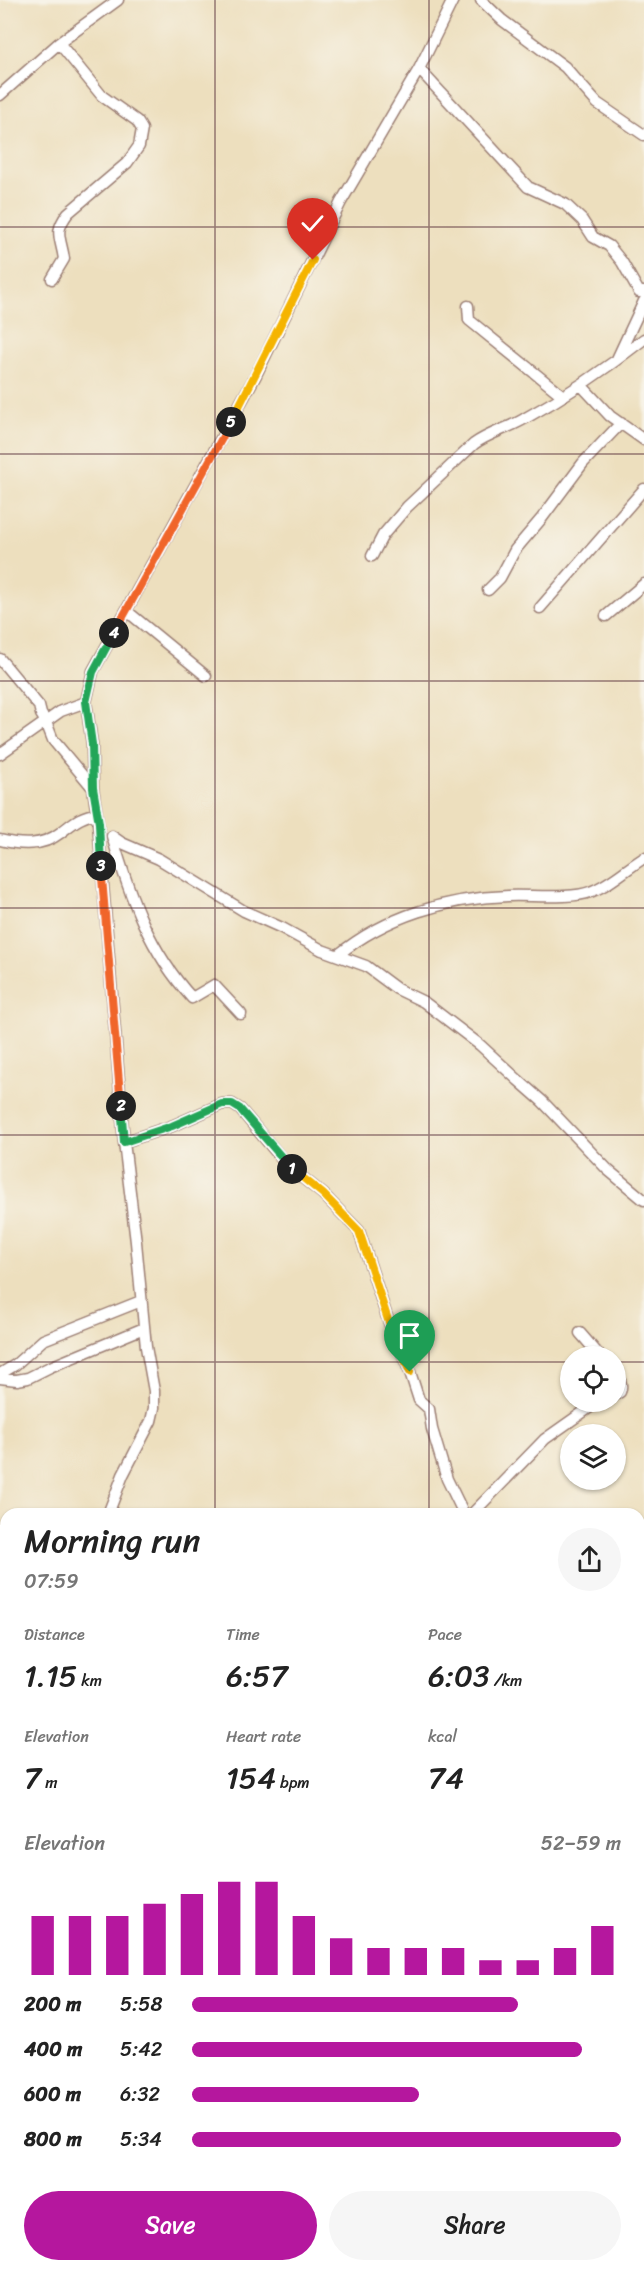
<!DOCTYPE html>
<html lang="en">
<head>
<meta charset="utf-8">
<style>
	:root { --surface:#fff; --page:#f6f6f6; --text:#222; --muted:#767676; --accent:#b5179e }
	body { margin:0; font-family:Sriracha,sans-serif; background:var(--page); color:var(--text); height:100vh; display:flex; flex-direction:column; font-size:22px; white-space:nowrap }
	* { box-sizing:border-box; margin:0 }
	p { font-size:20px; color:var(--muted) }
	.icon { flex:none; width:33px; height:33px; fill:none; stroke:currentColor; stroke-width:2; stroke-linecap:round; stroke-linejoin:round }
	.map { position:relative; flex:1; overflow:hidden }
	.sheet { position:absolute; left:0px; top:1508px; width:645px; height:764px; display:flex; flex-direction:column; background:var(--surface); border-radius:18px 18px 0 0; box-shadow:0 2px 4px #0004 }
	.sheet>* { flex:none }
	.fabs { position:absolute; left:560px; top:1346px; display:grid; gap:12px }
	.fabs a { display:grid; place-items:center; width:66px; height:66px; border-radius:50%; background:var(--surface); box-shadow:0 2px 4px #0004; font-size:30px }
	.pin { position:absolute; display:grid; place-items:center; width:51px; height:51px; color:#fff; margin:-62px -26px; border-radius:50% 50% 50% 0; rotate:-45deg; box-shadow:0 0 6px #0007 }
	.pin .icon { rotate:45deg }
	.km { position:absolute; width:30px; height:30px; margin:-15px; border-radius:50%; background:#222; color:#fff; font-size:16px; line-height:30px; text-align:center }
	.round { display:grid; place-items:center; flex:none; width:63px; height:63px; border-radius:32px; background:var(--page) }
	.summary { display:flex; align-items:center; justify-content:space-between; height:102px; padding:0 24px }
	h1 { font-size:33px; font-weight:600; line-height:45px }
	.metrics { display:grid; grid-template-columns:repeat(3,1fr); gap:9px; height:102px; padding:6px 24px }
	.metrics div { display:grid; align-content:center }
	.metrics b { font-size:30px; font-weight:600 }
	.metrics small { font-size:16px; font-weight:400 }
	.metrics p { font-size:16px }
	.chart { height:168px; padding:12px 24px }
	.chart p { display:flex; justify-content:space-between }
	.chart svg { width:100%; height:108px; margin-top:6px; stroke:var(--accent); stroke-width:6 }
	.button { display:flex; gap:12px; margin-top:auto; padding:12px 24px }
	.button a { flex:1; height:69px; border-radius:36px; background:var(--accent); color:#fff; font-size:24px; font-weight:600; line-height:69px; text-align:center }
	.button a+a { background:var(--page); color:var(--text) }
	ul { padding:0 24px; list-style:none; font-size:20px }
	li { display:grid; grid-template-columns:96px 72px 1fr; align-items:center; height:45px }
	li i { height:15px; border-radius:8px; background:var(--accent) }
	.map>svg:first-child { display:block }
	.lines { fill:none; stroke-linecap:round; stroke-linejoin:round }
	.minor-casing { stroke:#9c7f74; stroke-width:13 }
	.minor { stroke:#fff; stroke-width:10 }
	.split-1-casing { stroke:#fff; stroke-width:12 }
	.split-2-casing { stroke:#fff; stroke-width:12 }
	.split-3-casing { stroke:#fff; stroke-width:12 }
	.split-4-casing { stroke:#fff; stroke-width:12 }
	.split-5-casing { stroke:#fff; stroke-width:12 }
	.split-6-casing { stroke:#fff; stroke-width:12 }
	.split-1 { stroke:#f5b400; stroke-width:8 }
	.split-2 { stroke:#22a559; stroke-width:8 }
	.split-3 { stroke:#f0652b; stroke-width:8 }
	.split-4 { stroke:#22a559; stroke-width:8 }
	.split-5 { stroke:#f0652b; stroke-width:8 }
	.split-6 { stroke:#f5b400; stroke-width:8 }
	.grid { fill:none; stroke:#4a1f2b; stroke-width:1.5; stroke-opacity:0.55 }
</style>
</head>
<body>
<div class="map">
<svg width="644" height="2270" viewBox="0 0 644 2270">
	<rect width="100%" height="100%" fill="#f7f3e8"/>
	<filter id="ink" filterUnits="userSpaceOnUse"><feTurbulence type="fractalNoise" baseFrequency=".0167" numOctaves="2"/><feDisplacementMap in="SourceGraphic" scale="12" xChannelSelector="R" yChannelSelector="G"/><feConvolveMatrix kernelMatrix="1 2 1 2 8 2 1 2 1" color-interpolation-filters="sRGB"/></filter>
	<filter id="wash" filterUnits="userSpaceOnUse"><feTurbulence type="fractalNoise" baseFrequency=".008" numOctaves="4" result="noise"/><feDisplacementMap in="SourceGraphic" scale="24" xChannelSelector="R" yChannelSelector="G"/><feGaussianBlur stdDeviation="1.35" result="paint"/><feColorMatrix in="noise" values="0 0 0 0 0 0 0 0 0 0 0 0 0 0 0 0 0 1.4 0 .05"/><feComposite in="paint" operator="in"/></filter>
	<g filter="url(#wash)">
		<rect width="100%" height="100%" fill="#eddfbe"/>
	</g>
	<g filter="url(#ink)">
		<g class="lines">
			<defs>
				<path id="minor" d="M481,0l21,20 63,47 32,36 47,32
					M419,69l109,118 37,17 17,16 11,17 16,9 13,16 17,30h5
					M0,95l59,-52 59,-43
					M52,279l12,-20c-3,-22 -11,-26 4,-46l59,-50 12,-17 3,-17 -5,-8 -35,-25 -43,-53
					M468,306l1,14 94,76
					M617,359l27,-58
					M581,385l29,31 34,24
					M372,556l11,-21 24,-28 67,-63c15,-11 33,-15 50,-25 42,-23 82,-50 120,-80
					M488,590l12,-12 15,-28 27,-32 41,-55 38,-40
					M540,608l104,-119
					M128,612l78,64
					M606,616l38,-32
					M0,659l39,47 2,8 5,8 7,18 40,48
					M0,754l61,-43 25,-9
					M0,840c20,5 42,7 60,-7 12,-9 21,-18 37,-19
					M338,955c48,-39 109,-57 170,-59 21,-1 64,3 82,-4 20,-7 36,-23 54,-34
					M241,1014l-27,-29 -22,13c-43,-47 -62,-101 -80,-162l10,7 37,16 85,52 38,17 40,22 44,16 31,23 27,13 56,43 38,35 24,21 66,69 36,30
					M124,1142l48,-16 50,-22h10l8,5 48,57 35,28 36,37 29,89 22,52 9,28 10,9 3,20 15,50 17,35
					M580,1333l20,23
					M615,1372c5,7 8,13 5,20l-5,3
					M0,1374l15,-9 28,-25 98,-39
					M0,1378l17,2 11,-2 22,-11 94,-39
					M108,1514l15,-39 28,-54 3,-13v-17l-8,-44 -10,-105 -12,-100 -26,-319 -5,-35 -1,-44 -6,-42 7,-31 163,-296 85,-173 78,-133 34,-69
					M472,1514l73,-75 54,-38
					M639,1547l5,-1
					M0,1708l6,2
					M639,1728l5,-4
					M0,1772l6,-14
					M0,1940l6,-3
					M0,1959l6,3
					M639,2083l5,5
					M639,2145l5,-7
					M552,2270l3,-5"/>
			</defs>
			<use href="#minor" class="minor-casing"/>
			<use href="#minor" class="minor"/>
		</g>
	</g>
	<g class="lines" filter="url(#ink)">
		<defs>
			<path id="split-1" d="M292,1169l31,25 36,37 29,89 22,52"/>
			<path id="split-2" d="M121,1106l3,36 48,-16 50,-22h10l8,5 52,60"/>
			<path id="split-3" d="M101,866l20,240"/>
			<path id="split-4" d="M101,866l-2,-43 -6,-35 -1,-44 -6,-42 7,-30 21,-39"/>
			<path id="split-5" d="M114,633l117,-211"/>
			<path id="split-6" d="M231,422l82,-162"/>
		</defs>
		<use href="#split-1" class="split-1-casing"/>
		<use href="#split-2" class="split-2-casing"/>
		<use href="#split-3" class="split-3-casing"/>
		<use href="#split-4" class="split-4-casing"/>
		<use href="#split-5" class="split-5-casing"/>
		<use href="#split-6" class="split-6-casing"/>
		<use href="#split-1" class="split-1"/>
		<use href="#split-2" class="split-2"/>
		<use href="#split-3" class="split-3"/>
		<use href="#split-4" class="split-4"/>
		<use href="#split-5" class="split-5"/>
		<use href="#split-6" class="split-6"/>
	</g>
	<path class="grid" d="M215,0v1514M429,0v1514M0,227h644M0,454h644M0,681h644M0,908h644M0,1135h644M0,1362h570M615,1362h29M0,1589h6M639,1589h5M0,1816h6M639,1816h5M0,2043h6M639,2043h5M215,2265v5M429,2265v5"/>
</svg>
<div class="fabs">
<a><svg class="icon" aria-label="locate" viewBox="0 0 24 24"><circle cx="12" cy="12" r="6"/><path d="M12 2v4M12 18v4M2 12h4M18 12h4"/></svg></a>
<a><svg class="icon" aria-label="layers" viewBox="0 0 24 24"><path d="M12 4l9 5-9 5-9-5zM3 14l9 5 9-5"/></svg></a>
</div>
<div class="pin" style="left:410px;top:1372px;background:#1e9e55"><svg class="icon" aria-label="arrive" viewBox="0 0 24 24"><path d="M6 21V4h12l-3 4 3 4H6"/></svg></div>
<div class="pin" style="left:313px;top:260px;background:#d93025"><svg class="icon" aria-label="check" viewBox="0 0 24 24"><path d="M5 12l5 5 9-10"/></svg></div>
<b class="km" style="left:292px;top:1169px">1</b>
<b class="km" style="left:121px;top:1106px">2</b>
<b class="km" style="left:101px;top:866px">3</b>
<b class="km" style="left:114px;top:633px">4</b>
<b class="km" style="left:231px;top:422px">5</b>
<section class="sheet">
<div class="summary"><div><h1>Morning run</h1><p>07:59</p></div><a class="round"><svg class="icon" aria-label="share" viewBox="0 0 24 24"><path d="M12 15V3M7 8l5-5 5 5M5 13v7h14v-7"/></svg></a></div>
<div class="metrics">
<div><p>Distance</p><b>1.15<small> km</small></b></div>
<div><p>Time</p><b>6:57</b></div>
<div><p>Pace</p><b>6:03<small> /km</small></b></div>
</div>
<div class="metrics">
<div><p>Elevation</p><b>7<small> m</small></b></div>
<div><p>Heart rate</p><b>154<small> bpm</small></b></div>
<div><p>kcal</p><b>74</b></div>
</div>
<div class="chart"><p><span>Elevation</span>52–59 m</p>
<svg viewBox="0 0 160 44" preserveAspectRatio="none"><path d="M5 44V20M15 44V20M25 44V20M35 44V15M45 44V11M55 44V6M65 44V6M75 44V20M85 44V29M95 44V33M105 44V33M115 44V33M125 44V38M135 44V38M145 44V33M155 44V24"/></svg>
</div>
<ul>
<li><b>200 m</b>5:58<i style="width:76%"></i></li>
<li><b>400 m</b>5:42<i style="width:91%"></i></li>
<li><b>600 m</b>6:32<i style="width:53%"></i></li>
<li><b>800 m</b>5:34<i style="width:100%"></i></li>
</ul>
<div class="button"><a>Save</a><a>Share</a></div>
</section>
</div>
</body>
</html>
